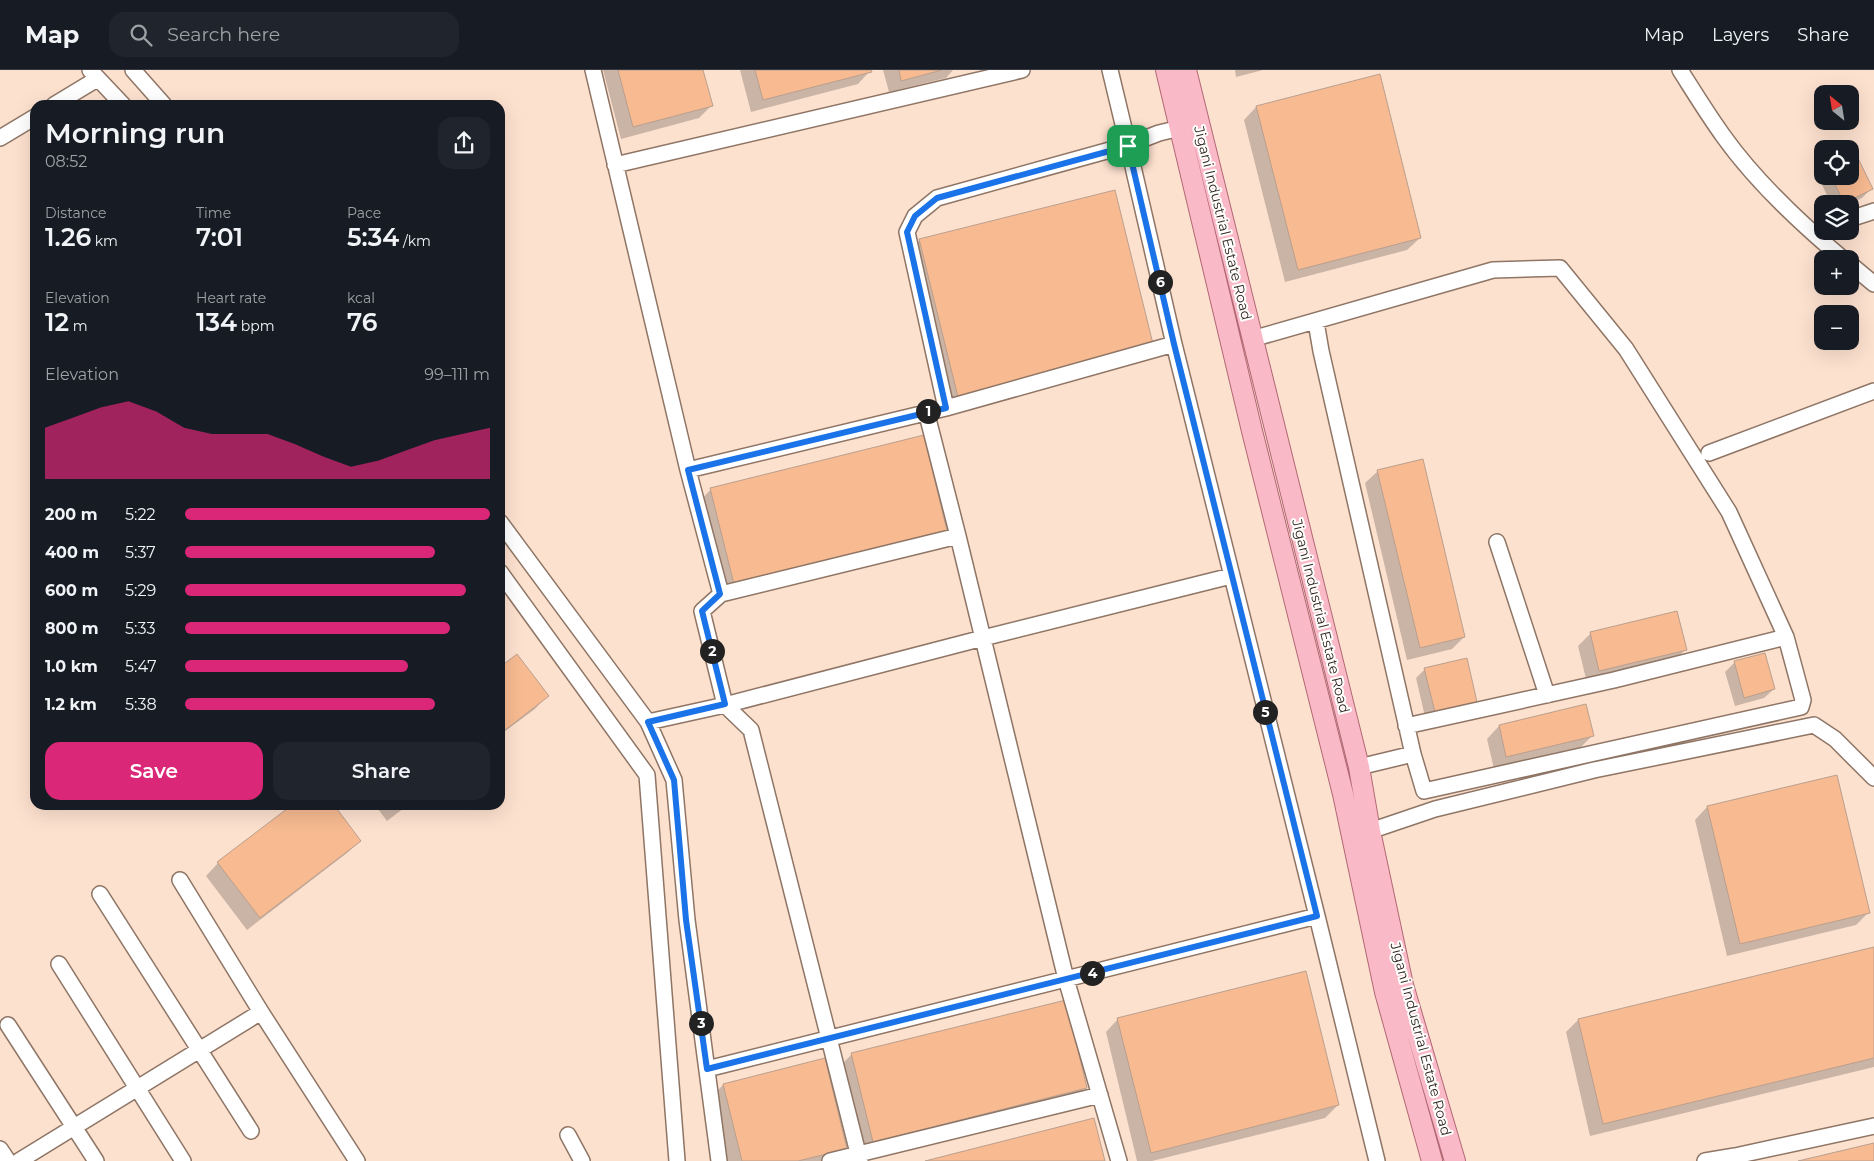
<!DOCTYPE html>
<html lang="en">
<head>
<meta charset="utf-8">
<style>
	:root { --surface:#171b24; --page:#20242c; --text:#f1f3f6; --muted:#9ea1a6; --line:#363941; --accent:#db2777 }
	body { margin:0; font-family:Montserrat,sans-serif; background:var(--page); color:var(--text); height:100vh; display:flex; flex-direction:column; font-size:19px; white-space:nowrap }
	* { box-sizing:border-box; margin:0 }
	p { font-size:16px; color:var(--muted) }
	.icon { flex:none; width:28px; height:28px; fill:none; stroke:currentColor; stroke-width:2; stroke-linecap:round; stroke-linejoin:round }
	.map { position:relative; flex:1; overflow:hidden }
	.drawer { position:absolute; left:30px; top:30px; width:475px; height:710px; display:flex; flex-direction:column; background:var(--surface); border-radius:15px; box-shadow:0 5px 20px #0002 }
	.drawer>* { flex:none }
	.needle { width:32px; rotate:330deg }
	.fabs { position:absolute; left:1814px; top:15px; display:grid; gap:10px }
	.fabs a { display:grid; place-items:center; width:45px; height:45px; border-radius:10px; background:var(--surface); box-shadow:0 5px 20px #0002; font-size:25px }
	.pin { position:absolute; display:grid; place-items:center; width:42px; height:42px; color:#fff; margin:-21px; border-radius:10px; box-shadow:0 2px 8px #0006 }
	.km { position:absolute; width:25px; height:25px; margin:-12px; border-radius:50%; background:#222; color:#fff; font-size:14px; line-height:25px; text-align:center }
	.round { display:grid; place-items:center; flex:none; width:52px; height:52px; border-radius:15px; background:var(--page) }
	.head { display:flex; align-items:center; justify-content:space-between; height:85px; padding:0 15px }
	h1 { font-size:28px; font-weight:600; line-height:38px }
	.metrics { display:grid; grid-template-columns:repeat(3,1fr); gap:8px; height:85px; padding:5px 15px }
	.metrics div { display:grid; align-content:center }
	.metrics b { font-size:25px; font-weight:600 }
	.metrics small { font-size:14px; font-weight:400 }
	.metrics p { font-size:14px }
	.chart { height:140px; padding:10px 15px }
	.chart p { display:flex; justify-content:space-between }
	.chart svg { width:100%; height:90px; margin-top:5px; fill:var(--accent); opacity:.7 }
	.button { display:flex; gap:10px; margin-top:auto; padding:10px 15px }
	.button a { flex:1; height:58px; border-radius:15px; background:var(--accent); color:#fff; font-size:20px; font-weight:600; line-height:58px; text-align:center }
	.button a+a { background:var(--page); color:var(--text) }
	ul { padding:0 15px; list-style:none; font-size:16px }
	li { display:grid; grid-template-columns:80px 60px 1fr; align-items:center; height:38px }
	li i { height:12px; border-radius:6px; background:var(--accent) }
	header { display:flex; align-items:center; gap:30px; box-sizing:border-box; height:70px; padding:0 25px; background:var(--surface); border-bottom:1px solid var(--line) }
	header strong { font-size:24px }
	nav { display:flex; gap:28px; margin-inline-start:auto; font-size:18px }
	.search { width:350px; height:45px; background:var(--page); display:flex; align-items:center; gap:12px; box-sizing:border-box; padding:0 18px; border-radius:15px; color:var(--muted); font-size:19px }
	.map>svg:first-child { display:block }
	.shadow { fill:#0003 }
	.building { fill:#f7ba91; stroke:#ba9f8e }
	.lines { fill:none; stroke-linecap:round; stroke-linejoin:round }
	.minor-casing { stroke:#8e7565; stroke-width:18 }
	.major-casing { stroke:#b16874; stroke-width:22 }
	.minor { stroke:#fff; stroke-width:15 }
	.major { stroke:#fab9c7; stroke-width:20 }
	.route-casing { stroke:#fff; stroke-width:10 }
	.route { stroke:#1a73e8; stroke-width:6 }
	.labels { text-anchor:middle; stroke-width:4; stroke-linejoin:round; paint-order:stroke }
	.street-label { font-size:14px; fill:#312720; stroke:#fff }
</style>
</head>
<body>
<header>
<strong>Map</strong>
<div class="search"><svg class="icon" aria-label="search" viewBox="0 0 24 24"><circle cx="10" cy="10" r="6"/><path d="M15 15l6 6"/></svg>Search here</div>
<nav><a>Map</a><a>Layers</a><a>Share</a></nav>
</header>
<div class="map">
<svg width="1874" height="1091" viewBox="0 0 1874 1091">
	<rect width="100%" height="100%" fill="#fde1cf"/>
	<path class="shadow" d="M603,0h99l9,36 -12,12 -78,21z
		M740,0h130v1l-12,13 -107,28z
		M883,0h70l-7,8 -57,14z
		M1235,0h28l-27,7z
		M1256,37l164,131 -13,12 -122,32 -41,-162z
		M1850,86l21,33 -9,9 -12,6h-19l-13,-28 4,-4v4h28z
		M920,170l233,107 -208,61 -38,-155z
		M923,366l-201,160 -23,-94 12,-13z
		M1378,401l86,166 -12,12 -45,11 -42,-177z
		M1591,563l94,17 -12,12 -86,21 -9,-37z
		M1764,584l10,35 -10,9 -29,8 -10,-34 9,-9z
		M500,599l47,27 -12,13 -35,26z
		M1425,599l51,33 -9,9 -41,10 -10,-43z
		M1499,656l94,9 -13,13 -86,21 -7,-30z
		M1836,706l33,136 -13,13 -129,31 -32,-136 12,-13z
		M294,735h38l28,36 -13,12 -100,77 -41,-54 12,-13z
		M375,735h33l-21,16z
		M1874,878v119l-284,69 -24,-104 12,-12z
		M1118,949l220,86 -13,13 -173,43h-15l-31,-129z
		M852,984l234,33 -13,13 -213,53 -21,-86z
		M723,1015l123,63 -14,13h-105l-16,-64z"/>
	<path class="building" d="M618,0h85l10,36 -80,21z
		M755,0h116l1,2 -109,28z
		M899,0h43l-41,11z
		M1380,4l41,164 -123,32 -42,-164z
		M1855,82l18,37 -29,14 -13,-27h19v-21z
		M1115,120l39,158 -196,49 -39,-158z
		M924,365l23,96 -213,53 -24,-96z
		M1423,389l42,178 -45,11 -43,-178z
		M1677,541l10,39 -88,21 -9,-39z
		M1765,583l10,36 -31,9 -10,-37z
		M517,584l32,42 -49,38v-67z
		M1467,588l10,44 -42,10 -11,-44z
		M1586,634l8,32 -88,21 -7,-32z
		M1837,705l33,138 -130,31 -33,-138z
		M292,735h42l27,36 -101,77 -43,-56z
		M1874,877v111l-271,66 -25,-105z
		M1306,901l33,134 -188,48 -34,-135z
		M1066,930l21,88 -214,54 -22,-89z
		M825,988l22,91 -49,12h-56l-19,-77z
		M1094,1048l11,43h-180z
		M1874,1073v18h-76z"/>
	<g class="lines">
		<defs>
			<path id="minor" d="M90,0l33,35
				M133,0l31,35
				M593,0l95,400 258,-62 228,-64
				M1110,0l18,75 31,-12 21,-5
				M1680,0c14,22 28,45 44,67 33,46 76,86 119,122
				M54,35l43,-26
				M0,68l35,-21
				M615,95l407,-95
				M1850,149l24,-8
				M1850,194l24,20
				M1316,252l5,29 92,403
				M1252,269l241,-69 67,-2 66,81 103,163 57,125 17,63 -2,7 -377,84 -11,-37 -54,13
				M926,341l32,125 108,443 53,182
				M1709,383l165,-62
				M688,400l33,124 -19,17 23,94 26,25 109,431
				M500,452l148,200 26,58 13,140 32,241
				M1497,472l50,153
				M500,502l147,203 30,386
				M721,524l237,-58
				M648,652l77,-17 258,-67 248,-62
				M1406,656l208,-46 172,-43
				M1370,761l65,-22 159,-39 220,-45 21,14 39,39
				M180,810l81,132 96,149
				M100,824l151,237
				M1317,846l60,245
				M59,894l124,197
				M8,955l88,136
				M707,999l610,-153 -143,-572 -46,-199 -191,53 -22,18 -8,16 39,176
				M568,1065l14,26
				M0,1079l8,12
				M19,1091l242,-149
				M830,1091l270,-66
				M1705,1091l30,-5 139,-30"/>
			<path id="major" d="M1166,0l86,361 91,363 42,198 47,169
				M1186,0l173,697 11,64 33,154 52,176"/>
		</defs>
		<use href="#minor" class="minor-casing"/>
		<use href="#major" class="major-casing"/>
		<use href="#minor" class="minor"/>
		<use href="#major" class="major"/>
	</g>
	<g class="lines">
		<defs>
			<path id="route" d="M1128,76l46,198 143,572 -610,153 -21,-149 -12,-140 -26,-58 77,-18 -23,-93 18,-17 -32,-124 258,-62 -39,-176 8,-16 22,-18z"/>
		</defs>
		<use href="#route" class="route-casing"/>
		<use href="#route" class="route"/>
	</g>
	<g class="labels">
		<g class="street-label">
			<text transform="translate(1223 153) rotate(76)" y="5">Jigani Industrial Estate Road</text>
			<text transform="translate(1321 546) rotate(76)" y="5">Jigani Industrial Estate Road</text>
			<text transform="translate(1421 969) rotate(75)" y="5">Jigani Industrial Estate Road</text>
		</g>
	</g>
</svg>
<div class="fabs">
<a><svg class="needle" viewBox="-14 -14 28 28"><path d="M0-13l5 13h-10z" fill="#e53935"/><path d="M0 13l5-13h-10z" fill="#9ea1a6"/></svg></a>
<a><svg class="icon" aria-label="locate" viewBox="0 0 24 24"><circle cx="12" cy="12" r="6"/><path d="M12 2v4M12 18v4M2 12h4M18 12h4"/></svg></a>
<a><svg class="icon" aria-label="layers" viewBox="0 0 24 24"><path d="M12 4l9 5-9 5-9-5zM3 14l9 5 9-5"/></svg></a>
<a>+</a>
<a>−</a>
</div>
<div class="pin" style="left:1128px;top:76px;background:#1e9e55"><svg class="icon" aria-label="arrive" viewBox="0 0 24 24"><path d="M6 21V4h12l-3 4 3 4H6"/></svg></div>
<b class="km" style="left:928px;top:341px">1</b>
<b class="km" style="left:712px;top:581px">2</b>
<b class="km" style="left:701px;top:953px">3</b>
<b class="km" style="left:1092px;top:903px">4</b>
<b class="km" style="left:1265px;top:642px">5</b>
<b class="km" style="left:1160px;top:212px">6</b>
<section class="drawer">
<div class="head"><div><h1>Morning run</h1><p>08:52</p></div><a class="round"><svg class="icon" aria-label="share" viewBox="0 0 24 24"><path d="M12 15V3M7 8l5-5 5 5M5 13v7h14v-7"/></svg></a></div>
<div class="metrics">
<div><p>Distance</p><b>1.26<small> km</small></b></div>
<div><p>Time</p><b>7:01</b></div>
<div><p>Pace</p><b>5:34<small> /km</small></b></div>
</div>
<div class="metrics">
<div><p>Elevation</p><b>12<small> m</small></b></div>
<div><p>Heart rate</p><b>134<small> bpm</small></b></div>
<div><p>kcal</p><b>76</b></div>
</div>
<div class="chart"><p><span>Elevation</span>99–111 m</p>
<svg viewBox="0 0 160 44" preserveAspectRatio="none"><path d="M0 44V19L10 14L20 9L30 6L40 11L50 19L60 22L70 22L80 22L90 27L100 33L110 38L120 35L130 30L140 25L150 22L160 19V44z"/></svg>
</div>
<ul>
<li><b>200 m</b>5:22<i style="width:100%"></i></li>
<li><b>400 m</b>5:37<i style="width:82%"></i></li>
<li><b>600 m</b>5:29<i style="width:92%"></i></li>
<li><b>800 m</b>5:33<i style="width:87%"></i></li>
<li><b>1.0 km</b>5:47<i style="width:73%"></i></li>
<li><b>1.2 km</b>5:38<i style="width:82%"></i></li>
</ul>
<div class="button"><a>Save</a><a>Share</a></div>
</section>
</div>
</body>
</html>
